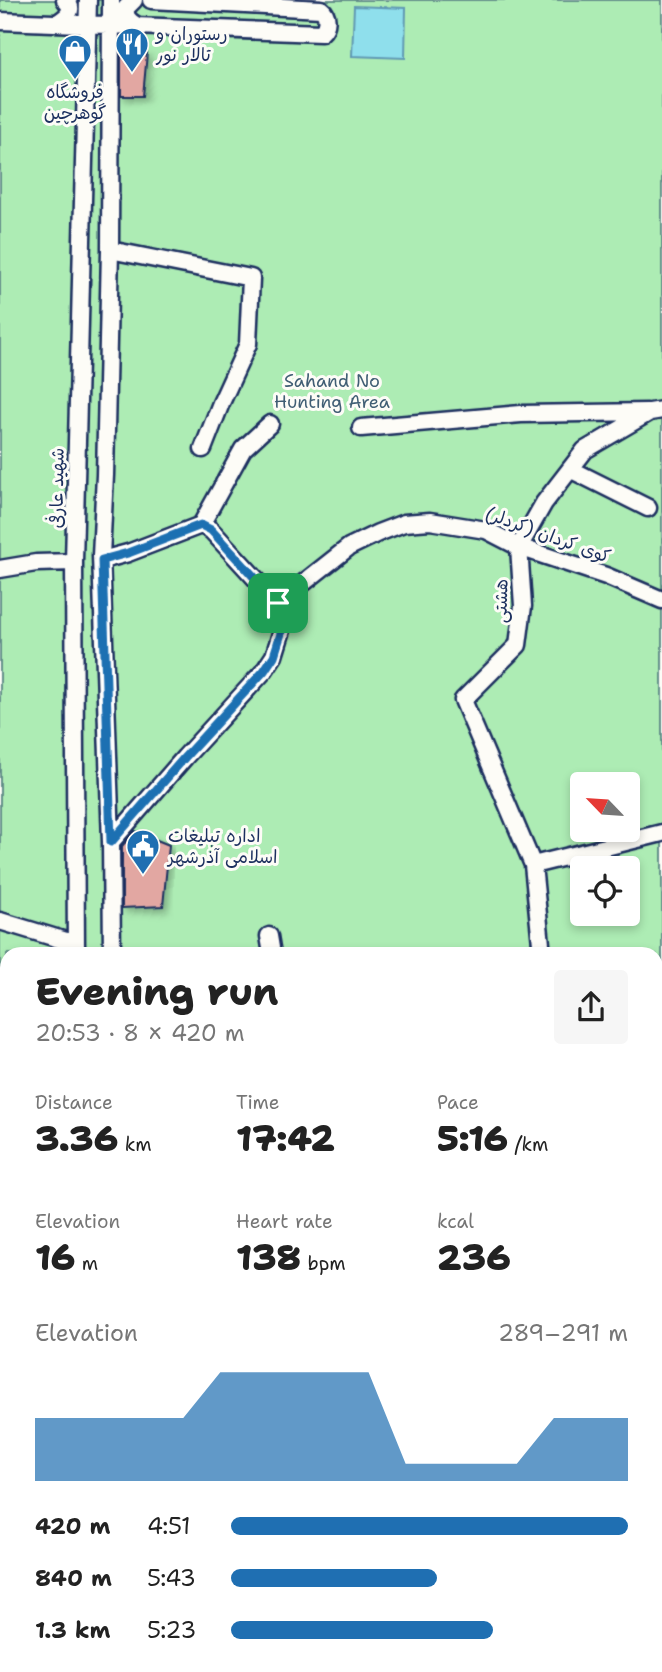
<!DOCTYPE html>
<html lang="en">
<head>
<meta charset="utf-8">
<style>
	:root { --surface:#fff; --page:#f6f6f6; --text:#222; --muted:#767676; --accent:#1f6fb2 }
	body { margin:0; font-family:"Shantell Sans","Playpen Sans Arabic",sans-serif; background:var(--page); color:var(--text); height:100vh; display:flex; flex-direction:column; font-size:26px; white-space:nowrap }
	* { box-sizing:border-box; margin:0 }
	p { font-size:23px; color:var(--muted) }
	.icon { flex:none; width:38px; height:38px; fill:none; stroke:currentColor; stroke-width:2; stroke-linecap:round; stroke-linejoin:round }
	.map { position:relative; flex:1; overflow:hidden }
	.side { position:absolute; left:0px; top:947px; width:663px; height:726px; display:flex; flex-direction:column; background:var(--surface); border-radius:21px 21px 0 0; box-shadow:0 4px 10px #0003 }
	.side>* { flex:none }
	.needle { width:46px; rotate:295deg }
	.controls { position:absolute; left:570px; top:772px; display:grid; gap:14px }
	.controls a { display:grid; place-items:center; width:70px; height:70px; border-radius:7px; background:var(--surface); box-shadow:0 4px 10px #0003; font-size:35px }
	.pin { position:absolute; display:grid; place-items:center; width:60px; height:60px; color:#fff; margin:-30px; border-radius:14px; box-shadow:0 4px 10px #0006 }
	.round { display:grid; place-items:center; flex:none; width:74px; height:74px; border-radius:7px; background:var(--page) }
	.headline { display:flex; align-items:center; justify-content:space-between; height:119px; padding:0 35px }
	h1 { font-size:38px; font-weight:800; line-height:52px }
	.stats { display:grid; grid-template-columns:repeat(3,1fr); gap:10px; height:119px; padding:7px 35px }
	.stats div { display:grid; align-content:center }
	.stats b { font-size:35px; font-weight:800 }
	.stats small { font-size:19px; font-weight:400 }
	.stats p { font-size:19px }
	.chart { height:196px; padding:14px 35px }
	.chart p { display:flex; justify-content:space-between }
	.chart svg { width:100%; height:126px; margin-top:7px; fill:var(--accent); opacity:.7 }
	ul { padding:0 35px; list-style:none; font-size:23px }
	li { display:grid; grid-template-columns:112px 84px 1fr; align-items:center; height:52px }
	li i { height:18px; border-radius:9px; background:var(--accent) }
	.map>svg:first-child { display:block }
	.green { fill:#adecb4; stroke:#648e89; stroke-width:2; fill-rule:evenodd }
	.water { fill:#8fdfec; stroke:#6199b3; stroke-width:2 }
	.building { fill:#e2a7a2; stroke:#1b2f5e; stroke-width:2; filter:url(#shadow) }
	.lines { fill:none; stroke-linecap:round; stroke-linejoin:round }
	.minor-casing { stroke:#1b2f5e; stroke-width:21 }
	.major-casing { stroke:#1b2f5e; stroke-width:24 }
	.path { stroke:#1b2f5e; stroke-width:2.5; stroke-dasharray:2 5; stroke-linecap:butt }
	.minor { stroke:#fdfcf7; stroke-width:16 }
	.major { stroke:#fdfcf7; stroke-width:19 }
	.route-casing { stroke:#fff; stroke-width:14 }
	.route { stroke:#1f6fb2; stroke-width:9 }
	.labels { text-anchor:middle; stroke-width:6; stroke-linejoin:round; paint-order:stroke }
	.poi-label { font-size:18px; fill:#1b2f5e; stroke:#fdfcf7; text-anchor:start }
	.park-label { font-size:18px; fill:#405e74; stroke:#fdfcf7 }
	.street-label { font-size:18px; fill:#1b2f5e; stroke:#fdfcf7 }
</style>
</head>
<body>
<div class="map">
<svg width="662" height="1672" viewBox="0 0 662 1672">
	<defs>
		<filter id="shadow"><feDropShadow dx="4" dy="4" stdDeviation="3.5" flood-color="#0004"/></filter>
	</defs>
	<rect width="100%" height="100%" fill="#fdfcf7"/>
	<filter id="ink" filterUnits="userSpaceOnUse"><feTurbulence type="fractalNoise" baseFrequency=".0143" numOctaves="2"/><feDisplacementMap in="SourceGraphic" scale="14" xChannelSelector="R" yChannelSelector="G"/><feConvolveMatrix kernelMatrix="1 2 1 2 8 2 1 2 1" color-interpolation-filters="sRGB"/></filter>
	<g filter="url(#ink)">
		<path class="green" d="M0,0h662v1672h-662zM583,784h45v46h-45zM583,868h45v46h-45zM7,954h649v712h-649z"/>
		<path class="water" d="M354,6l52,2 -1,50 -53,-2z"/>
		<path class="building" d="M121,53h26l-4,43h-22z
			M135,831l34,14 -6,61 -41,2v-62z"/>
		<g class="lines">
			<defs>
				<path id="minor" d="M111,0l-1,250 -5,225 -4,81 10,286 1,112
					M134,0l-8,8c-1,9 2,12 10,17
					M0,21l321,12c7,-6 8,-18 0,-24l-170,-9
					M57,23c10,-6 19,-13 8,-23
					M110,250l141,28 -3,66 -27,59 -18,46
					M361,428l160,-14 126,-2
					M570,469l78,39
					M201,525l42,-76 27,-25
					M102,560l26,-7 73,-28 10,5 67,73 71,-56 29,-14 26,-10 26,-2 56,9 33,17 87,29 56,24
					M0,569l36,-6 38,-1
					M111,842l74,-85 79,-86 10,-15 9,-29 -5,-24
					M533,865l129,-32
					M0,921l76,23
					M269,936l3,18
					M76,954l-2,-392 14,-562
					M542,954l-9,-89 -70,-165 55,-55 5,-39 -4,-59 25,-44 41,-53 65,-38 12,-2
					M0,1061l7,1
					M0,1334l7,-13
					M656,1488l6,-3
					M357,1672l6,-6"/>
				<path id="major" d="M0,1354l7,-3
					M656,1410h6
					M656,1432h6
					M0,1438l7,6"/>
			</defs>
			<use href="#minor" class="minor-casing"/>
			<use href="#major" class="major-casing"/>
			<path class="path" d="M656,1517l6,-2
				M656,1531l6,-5
				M656,1584l6,1
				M656,1607l6,3
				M565,1666l3,6
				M596,1666l3,6
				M635,1666l11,4 16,-3
				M624,1672l3,-6"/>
			<use href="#minor" class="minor"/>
			<use href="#major" class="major"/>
		</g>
	</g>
	<g class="lines" filter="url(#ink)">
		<defs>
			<path id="route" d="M201,525l10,5 67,73 5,24 -9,29 -10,15 -79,86 -74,85 -9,-282 26,-7z"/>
		</defs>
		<use href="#route" class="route-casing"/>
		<use href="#route" class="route"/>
	</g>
	<defs>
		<symbol id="restaurant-pin" viewBox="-11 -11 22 30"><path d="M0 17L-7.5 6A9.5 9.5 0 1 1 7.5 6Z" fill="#1f6fb2" stroke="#fdfcf7"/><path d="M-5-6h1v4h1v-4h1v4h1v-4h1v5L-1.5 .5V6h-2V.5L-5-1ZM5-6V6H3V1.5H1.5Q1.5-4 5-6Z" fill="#fff"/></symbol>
		<symbol id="shop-pin" viewBox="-11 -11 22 30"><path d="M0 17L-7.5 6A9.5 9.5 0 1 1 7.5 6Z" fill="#1f6fb2" stroke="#fdfcf7"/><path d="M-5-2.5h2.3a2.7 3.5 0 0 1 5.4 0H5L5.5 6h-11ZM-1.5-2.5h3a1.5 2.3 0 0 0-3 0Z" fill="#fff"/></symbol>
		<symbol id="civic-pin" viewBox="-11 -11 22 30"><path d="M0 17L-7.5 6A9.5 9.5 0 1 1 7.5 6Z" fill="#1f6fb2" stroke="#fdfcf7"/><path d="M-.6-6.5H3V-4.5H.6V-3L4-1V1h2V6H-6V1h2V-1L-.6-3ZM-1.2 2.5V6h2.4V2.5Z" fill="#fff"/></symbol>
	</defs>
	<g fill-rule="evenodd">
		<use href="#restaurant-pin" x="113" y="25" width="38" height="52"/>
		<use href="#shop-pin" x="56" y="32" width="38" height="52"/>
		<use href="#civic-pin" x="124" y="827" width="38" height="52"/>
	</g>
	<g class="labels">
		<g class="poi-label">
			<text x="156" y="40">رستوران و<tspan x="156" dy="21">تالار نور</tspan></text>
			<text x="75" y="98" text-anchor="middle">فروشگاه<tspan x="75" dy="21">گوهرچین</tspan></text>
			<text x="168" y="842">اداره تبلیغات<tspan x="168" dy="21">اسلامی آذرشهر</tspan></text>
		</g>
		<g class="park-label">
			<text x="332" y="387">Sahand No<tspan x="332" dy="21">Hunting Area</tspan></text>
		</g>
		<g class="street-label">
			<text transform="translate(57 488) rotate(-89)" y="6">شهید عارفی</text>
			<text transform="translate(548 535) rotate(20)" y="6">کوی کردان (کردلر)</text>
			<text transform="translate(501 601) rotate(-89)" y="6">هشتی</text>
		</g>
	</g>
</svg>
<div class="controls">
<a><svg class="needle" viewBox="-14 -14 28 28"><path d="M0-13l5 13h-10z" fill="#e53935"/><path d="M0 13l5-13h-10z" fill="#767676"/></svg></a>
<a><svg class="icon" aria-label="locate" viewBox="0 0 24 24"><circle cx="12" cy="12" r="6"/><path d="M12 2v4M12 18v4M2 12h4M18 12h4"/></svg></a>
</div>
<div class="pin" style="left:278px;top:603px;background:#1e9e55"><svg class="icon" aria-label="arrive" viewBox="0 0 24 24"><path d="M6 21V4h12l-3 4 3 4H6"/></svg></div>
<section class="side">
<div class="headline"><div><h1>Evening run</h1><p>20:53 · 8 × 420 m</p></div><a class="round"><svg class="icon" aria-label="share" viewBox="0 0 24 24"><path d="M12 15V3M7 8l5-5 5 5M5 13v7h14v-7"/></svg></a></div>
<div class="stats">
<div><p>Distance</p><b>3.36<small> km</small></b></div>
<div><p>Time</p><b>17:42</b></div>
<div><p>Pace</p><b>5:16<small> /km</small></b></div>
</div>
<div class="stats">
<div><p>Elevation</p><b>16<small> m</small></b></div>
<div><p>Heart rate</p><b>138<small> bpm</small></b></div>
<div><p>kcal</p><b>236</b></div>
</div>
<div class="chart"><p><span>Elevation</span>289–291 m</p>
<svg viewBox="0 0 160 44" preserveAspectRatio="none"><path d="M0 44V22L10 22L20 22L30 22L40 22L50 6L60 6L70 6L80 6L90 6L100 38L110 38L120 38L130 38L140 22L150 22L160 22V44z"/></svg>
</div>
<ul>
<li><b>420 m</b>4:51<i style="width:100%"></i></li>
<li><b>840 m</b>5:43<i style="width:52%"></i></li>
<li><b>1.3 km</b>5:23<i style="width:66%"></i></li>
</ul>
</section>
</div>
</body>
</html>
